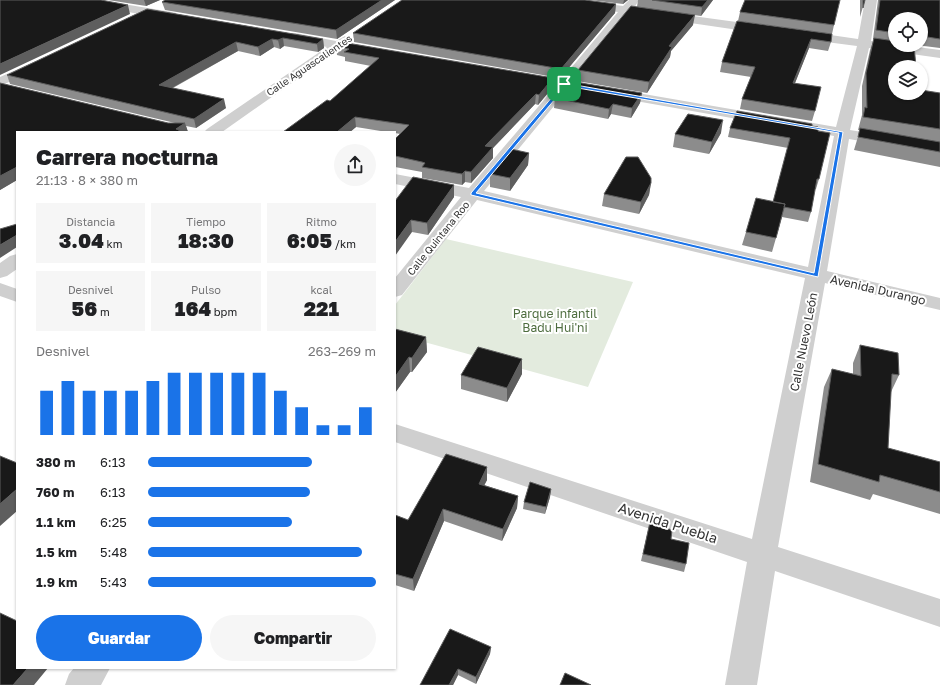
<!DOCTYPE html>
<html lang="es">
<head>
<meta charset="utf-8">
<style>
	:root { --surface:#fff; --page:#f6f6f6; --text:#202124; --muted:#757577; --accent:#1a73e8 }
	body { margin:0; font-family:"Golos Text",sans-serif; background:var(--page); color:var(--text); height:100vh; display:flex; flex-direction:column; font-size:15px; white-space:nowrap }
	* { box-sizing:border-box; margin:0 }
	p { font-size:13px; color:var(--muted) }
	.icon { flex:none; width:22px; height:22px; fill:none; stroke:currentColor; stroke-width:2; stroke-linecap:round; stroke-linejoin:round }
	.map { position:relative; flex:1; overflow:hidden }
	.panel { position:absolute; left:16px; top:131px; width:380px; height:538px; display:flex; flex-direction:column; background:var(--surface); border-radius:0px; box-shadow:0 1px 3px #0004 }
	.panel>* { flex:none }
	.fabs { position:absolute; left:888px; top:12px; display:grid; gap:8px }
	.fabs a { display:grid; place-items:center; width:40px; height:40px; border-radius:50%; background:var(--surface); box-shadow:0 1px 3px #0004; font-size:20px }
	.pin { position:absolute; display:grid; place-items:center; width:34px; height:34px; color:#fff; margin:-17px; border-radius:8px; box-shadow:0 2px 6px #0006 }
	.round { display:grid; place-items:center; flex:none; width:42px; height:42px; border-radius:21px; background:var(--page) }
	.summary { display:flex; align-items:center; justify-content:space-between; height:68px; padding:0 20px }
	h1 { font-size:22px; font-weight:800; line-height:30px }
	.metrics { display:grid; grid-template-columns:repeat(3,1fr); gap:6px; height:68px; padding:4px 20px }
	.metrics div { display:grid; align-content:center; border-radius:0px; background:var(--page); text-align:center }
	.metrics b { font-size:20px; font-weight:800 }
	.metrics small { font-size:11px; font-weight:400 }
	.metrics p { font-size:11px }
	.chart { height:112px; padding:8px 20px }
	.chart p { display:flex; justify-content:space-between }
	.chart svg { width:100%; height:72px; margin-top:4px; stroke:var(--accent); stroke-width:6 }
	.primary-button { display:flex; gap:8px; margin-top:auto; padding:8px 20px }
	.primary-button a { flex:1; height:46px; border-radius:24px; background:var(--accent); color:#fff; font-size:16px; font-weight:800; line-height:46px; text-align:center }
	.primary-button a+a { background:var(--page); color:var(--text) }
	ul { padding:0 20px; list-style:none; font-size:13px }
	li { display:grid; grid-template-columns:64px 48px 1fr; align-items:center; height:30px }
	li i { height:10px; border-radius:5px; background:var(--accent) }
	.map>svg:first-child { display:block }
	.green { fill:#e3ebde }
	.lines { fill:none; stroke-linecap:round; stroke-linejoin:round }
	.minor { fill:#cfcfcf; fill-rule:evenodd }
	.wall { fill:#8c8c8c }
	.shaded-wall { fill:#5e5e5e }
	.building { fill:#191919; stroke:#5e5e5e }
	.route { fill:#1a73e8; stroke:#fff; fill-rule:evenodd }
	.labels { text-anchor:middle; stroke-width:4; stroke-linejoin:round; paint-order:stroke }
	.far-street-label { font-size:10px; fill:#323232; stroke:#fff }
	.street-label { font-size:12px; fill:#323232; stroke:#fff }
	.park-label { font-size:12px; fill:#4e6d3f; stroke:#fff }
	.near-street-label { font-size:14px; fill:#323232; stroke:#fff }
</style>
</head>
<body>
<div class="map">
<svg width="940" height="685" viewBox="0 0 940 685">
	<rect width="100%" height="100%" fill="#fff"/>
	<path class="green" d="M446,239l187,43 -45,105 -193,-53v-29z"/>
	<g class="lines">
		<path class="minor" d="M73,0h26l73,12 4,1 2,3 -2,3 -4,1 -93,-17 -4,-1z
			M549,0h30l44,6 6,-6h10l-5,8 131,18 4,1 2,3 -2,3 -4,1 -136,-20 -55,68 262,45 21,-81 -54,-7 -4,-1 -2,-3 2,-3 4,-1 55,8 7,-39h12l-6,41 69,9v8l-71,-10 -19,82 90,15v10l-91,-16 -22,132 113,27v12l-115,-27 -47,264 162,52v28l-165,-56 -18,114h-32l22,-123 -352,-120v-18l357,115 53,-261 -328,-78 -75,95 -7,2v-19l66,-81 -66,-13v-10l74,14 86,-101 -37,-7 -2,-3 2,-3 5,-1 38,7 57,-68 -63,-9 -4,-1zM568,89l266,47 -26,131 -324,-76z
			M295,33l41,8 9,-5 4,1 2,3 -2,3 23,4 1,3 -1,3 -5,1 -27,-5 -118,83h-18l3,-3 120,-82 -36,-7 -2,-3 2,-3z
			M36,61l5,1 2,3 -2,3 -41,18v-9z
			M17,254v15l-10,7 -7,2v-15l10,-7z
			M0,283l17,6v13l-17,-6z
			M74,668h36l-9,17h-36l4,-11z"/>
	</g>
	<path class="wall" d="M108,0h52l-14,6z
		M395,0l-58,39 -172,-29 -3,-8z
		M590,0h38l-5,4z
		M638,0h75l-12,16 -64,-9z
		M860,0h5l-5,17z
		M878,0h62v48l-24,-3h5v-26h-26v74h45v74l-86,-17 6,-20h-2l4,-15v-29l8,-36 4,-11h-1z
		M616,4l-1,9 -55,65 -206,-36 -1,-9z
		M147,9l176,30 1,9 -6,4 -34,-6 -4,3 -6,-2 -14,9 -22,-5 -65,37 53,20 -30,20 -10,-2 2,6h-171v48l-17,10v-107l168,40h7l-165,-39 -3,-9z
		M740,12l94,13 -2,9 -94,-13z
		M737,21l94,21 -3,9 -19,-3 -14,35 20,28 -3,10 -72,-12 2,-10 9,-22 -31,-5 2,-10z
		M693,25l-22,26 -1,6 -23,36 -70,-12 1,-11z
		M336,46l216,42 -14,17 -3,-1 -42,44v10l-22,25 -6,-1 -3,3 -40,-7v-6l-27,-5v-28l5,-5 -5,-1v-1h-8l-31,-5 -6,5h-67l47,-31 41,-35 -26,-5v-4l-8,-2z
		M642,93l-2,10 -9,15 -20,-4 -3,5 -54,-11 1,-10z
		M812,126l6,5 1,48 -3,10h-1l-4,23 -3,10 -26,-5 -10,35 -30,-7 4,-13 27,-30 15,-54 -60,-11 2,-9z
		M721,133l-12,21 -36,-7 2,-13z
		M529,153l-1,12 -18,26 -20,-4v-13z
		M651,183l-2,12 -10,19 -37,-8 2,-12z
		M454,185v12l-26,38 -16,-3 -17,-31z
		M395,329l31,8 1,15 -15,20h-2l-15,21z
		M860,345l39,30 -8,17 -3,56 52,14v52l-67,-20 -3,6 -60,-18 14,-95 8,-18 21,5v-11z
		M522,374l-15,28 -46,-13v-14z
		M487,467v13l-3,5 34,11 -1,12 -15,33 -58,-20 -30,70 -19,-6v-70l13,5z
		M551,489l-1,8 -5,17 -22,-5 1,-7z
		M650,522l36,42 -2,8 -43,-11z
		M491,647l-1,7 -14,30 -18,-9 -5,10h-33z"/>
	<path class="shaded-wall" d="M144,0h16l-14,6z
		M382,0h13l-58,39 -1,-9z
		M624,0h4l-5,4z
		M708,0h5l-12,16 1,-9z
		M616,4l-1,9 -55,65 1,-9z
		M128,5l2,9 -130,61v-11z
		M695,15l-2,10 -22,26 -1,6 -23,36 2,-11 20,-36z
		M283,38l1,8 -4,3 -2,-9z
		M272,39l2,8 -14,9 -2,-9z
		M323,39l1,9 -6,4 -1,-8z
		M811,39l-2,9 -18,45 2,-10z
		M236,42l2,9 -77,43 -2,-9z
		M553,78l-1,10 -14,17 1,-10z
		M642,93l-2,10 -9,15 1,-10z
		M536,94l-1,10 -42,44v10l-22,25v-11l14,-26z
		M224,99l2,9 -30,20 -2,-9z
		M613,104l-2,10 -3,5 1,-10z
		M355,117l1,10 -6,5h-13z
		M723,120l-2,13 -12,21 3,-12z
		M185,123l3,9h-12v-3z
		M529,153l-1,12 -18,26v-13z
		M17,167v13l-17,10v-14z
		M465,171v11l-3,3v-11z
		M651,183l-2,12 -10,19 2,-12z
		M454,185v12l-26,38 -1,-12z
		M411,220l1,12 -17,24v-14z
		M17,235v12l-17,11v-13z
		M426,337l1,15 -15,20v-14z
		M409,357l1,15 -15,21v-16z
		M522,359v15l-15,28v-14z
		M487,467v13l-8,16v-12z
		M17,489v22l-17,15v-22z
		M551,489l-1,8 -5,17 1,-7z
		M518,496l-1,12 -15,33 1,-12z
		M443,509l1,12 -30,70 -1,-12z
		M491,647l-1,7 -14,30v-7z
		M28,668h20l-14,17h-21z
		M458,669v6l-5,10h-4z"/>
	<path class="building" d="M0,0h101l27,5 -128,59z
		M165,0h217l-46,30 -174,-28z
		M402,0h183l31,4 -55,65 -208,-36z
		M652,0h56l-6,7z
		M745,0h95l-6,25 -94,-13z
		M863,0h2l-2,8z
		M880,0h60v39l-19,-3v-17h-26v14l-19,-3z
		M631,6l64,9 -26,31 3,1 -23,35 -71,-12z
		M147,9l176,30 -6,5 -34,-6 -5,2 -6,-1 -14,8 -22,-5 -77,43 65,14 -30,20 -187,-44z
		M737,21l95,13 -1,8 -20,-3 -18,44 28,4 -6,24 -73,-12 13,-32 -33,-5z
		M874,38l21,3v4h19l2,22h-21v26h26v-3l19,3v36l-77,-12 2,-10 2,1 -1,-35z
		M341,42l212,36 -14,17 -3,-1 -51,52 8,1 -22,25 -6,-1 -3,3 -40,-7 3,-4 -3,-1 -27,-6v-17l14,-14 -54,-8 -18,15h-54l44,-32 3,1 49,-43 -35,-6 5,-3 -13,-3z
		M569,81l73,12 -10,15 -19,-4 -4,5 -54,-11z
		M0,83l168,40h17l-9,6 4,1 -3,2h-160v35l-17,9z
		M737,111l75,13v2l6,1v4l12,2 -11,46h-2l-6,33 -27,-5 1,-3 -12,-2 17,-64 -60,-10z
		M688,114l35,6 -11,22 -37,-8z
		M860,128l80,14v10l-82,-15z
		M511,149l18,4 -19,25 -20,-4z
		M626,157h12l13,21v5l-10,19 -37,-8z
		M413,177l41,8 -27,38 -16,-3 -16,22v-41z
		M756,198l29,6 -9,34 -30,-6z
		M17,224v11l-17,10v-16z
		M395,329l31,8 -14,21 -3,-1 -14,20z
		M860,345l38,8 1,22 -7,-1 -4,74 52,14v30l-60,-17 -1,7 -61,-18 14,-95 29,7z
		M478,347l44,12 -15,29 -46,-13z
		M446,454l41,13 -8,17 39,12 -15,33 -60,-20 -30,70 -18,-5v-59l13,5z
		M0,456l17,7v26l-17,15z
		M530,482l21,7 -5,18 -22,-5z
		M650,522l22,8 -1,9 18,4 -3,21 -43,-10z
		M0,613l17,8v47h11l-15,17h-13z
		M450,629l41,18 -15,30 -18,-8 -9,16h-29z
		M565,673l26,12h-31z"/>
	<path class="route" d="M564,83l279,49 -25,145 -347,-82v-2zM566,86l273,47 -25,140 -338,-80z"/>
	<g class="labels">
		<g class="far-street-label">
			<text transform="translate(309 65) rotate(-34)" y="4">Calle Aguascalientes</text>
			<text transform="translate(438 238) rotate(-51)" y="4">Calle Quintana Roo</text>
		</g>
		<g class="street-label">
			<text transform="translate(878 290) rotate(13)" y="4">Avenida Durango</text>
			<text transform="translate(804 342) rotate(-79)" y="4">Calle Nuevo León</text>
		</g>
		<g class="park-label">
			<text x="555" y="318">Parque infantil<tspan x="555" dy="14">Badu Hui'ni</tspan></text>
		</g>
		<g class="near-street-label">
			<text transform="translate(668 523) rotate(18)" y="5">Avenida Puebla</text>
		</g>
	</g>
</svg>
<div class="fabs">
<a><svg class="icon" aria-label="locate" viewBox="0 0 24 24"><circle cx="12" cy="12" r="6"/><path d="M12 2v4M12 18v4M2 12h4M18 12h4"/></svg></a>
<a><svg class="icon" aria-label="layers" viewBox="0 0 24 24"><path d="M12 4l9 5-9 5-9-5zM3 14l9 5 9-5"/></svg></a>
</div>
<div class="pin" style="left:564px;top:84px;background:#1e9e55"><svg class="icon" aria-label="arrive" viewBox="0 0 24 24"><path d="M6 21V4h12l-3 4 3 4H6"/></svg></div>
<section class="panel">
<div class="summary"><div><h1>Carrera nocturna</h1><p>21:13 · 8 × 380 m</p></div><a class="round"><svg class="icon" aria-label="share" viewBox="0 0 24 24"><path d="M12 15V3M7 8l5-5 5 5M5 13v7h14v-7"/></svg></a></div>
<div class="metrics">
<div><p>Distancia</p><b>3.04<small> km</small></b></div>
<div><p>Tiempo</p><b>18:30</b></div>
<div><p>Ritmo</p><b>6:05<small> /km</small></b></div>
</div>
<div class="metrics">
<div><p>Desnivel</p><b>56<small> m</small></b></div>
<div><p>Pulso</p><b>164<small> bpm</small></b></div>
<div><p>kcal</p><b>221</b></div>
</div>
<div class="chart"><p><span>Desnivel</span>263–269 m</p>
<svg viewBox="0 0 160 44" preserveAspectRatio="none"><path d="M5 44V17M15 44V11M25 44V17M35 44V17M45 44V17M55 44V11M65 44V6M75 44V6M85 44V6M95 44V6M105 44V6M115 44V17M125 44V27M135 44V38M145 44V38M155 44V27"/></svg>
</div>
<ul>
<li><b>380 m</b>6:13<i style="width:72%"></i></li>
<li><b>760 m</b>6:13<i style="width:71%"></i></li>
<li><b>1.1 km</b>6:25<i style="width:63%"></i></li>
<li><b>1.5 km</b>5:48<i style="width:94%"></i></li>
<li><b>1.9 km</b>5:43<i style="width:100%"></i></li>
</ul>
<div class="primary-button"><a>Guardar</a><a>Compartir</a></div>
</section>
</div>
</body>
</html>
